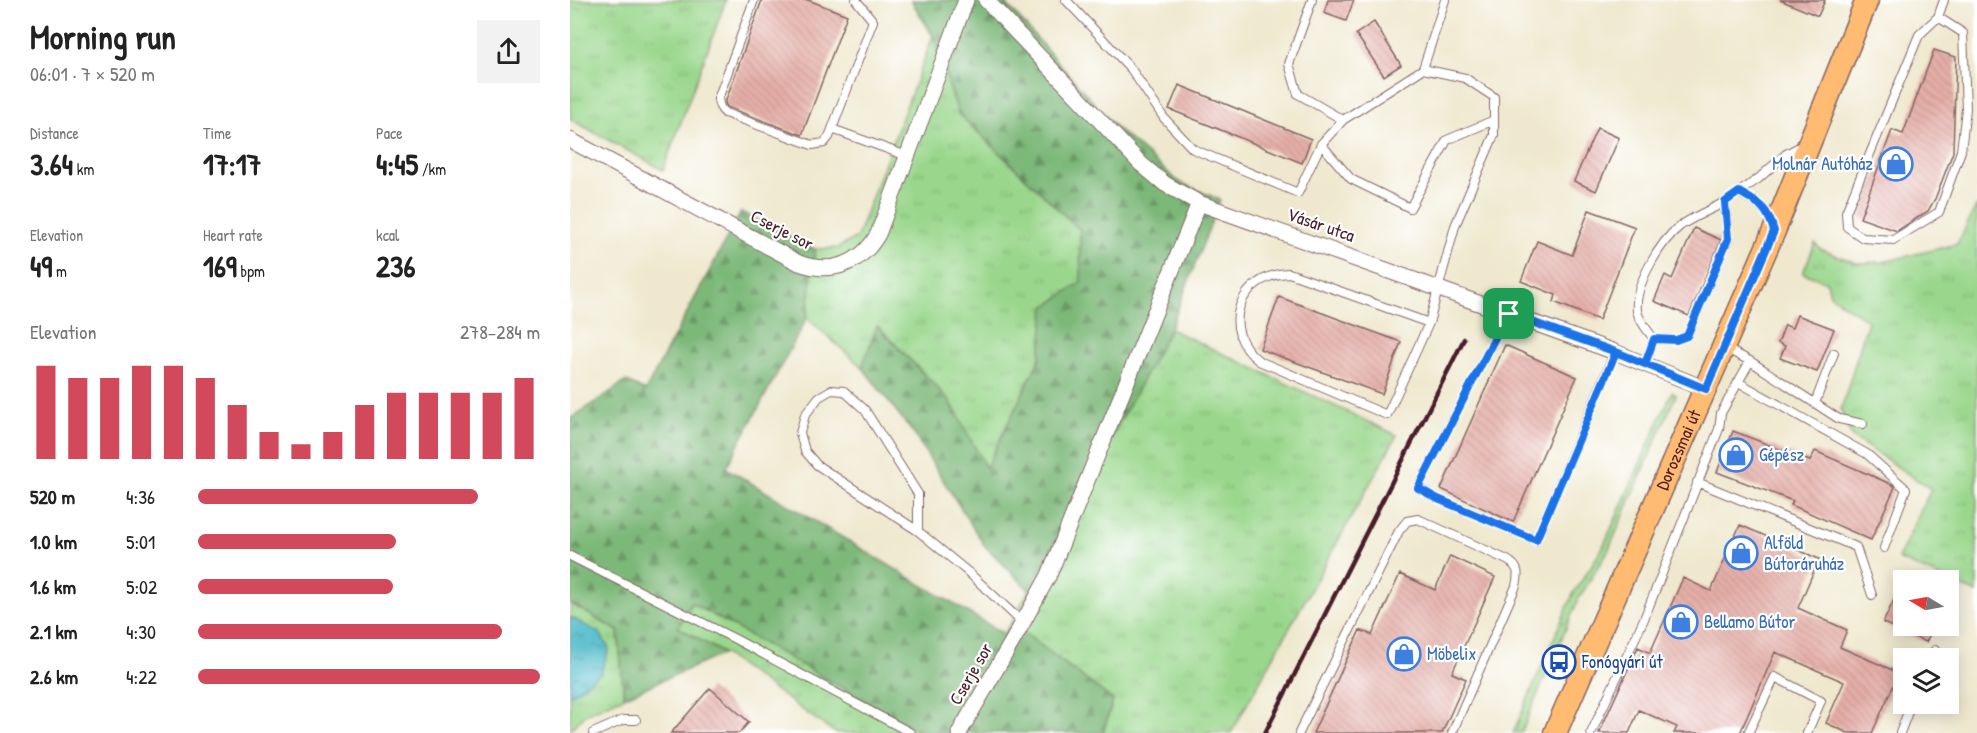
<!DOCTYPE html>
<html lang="en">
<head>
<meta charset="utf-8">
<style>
	:root { --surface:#fff; --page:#f2f2f2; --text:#222; --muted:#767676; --accent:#d1495b }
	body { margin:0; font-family:"Patrick Hand",sans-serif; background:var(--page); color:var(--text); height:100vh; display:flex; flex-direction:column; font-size:22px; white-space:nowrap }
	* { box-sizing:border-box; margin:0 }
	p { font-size:20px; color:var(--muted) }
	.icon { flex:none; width:33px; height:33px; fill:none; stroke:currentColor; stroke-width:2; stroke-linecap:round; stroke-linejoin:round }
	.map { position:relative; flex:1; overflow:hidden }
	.details { display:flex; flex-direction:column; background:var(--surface); width:570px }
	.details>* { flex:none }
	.needle { width:39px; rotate:280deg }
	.tools { position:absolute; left:1323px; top:570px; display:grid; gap:12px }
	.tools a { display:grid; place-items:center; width:66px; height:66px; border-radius:0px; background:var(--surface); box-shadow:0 3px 15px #0003; font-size:30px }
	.pin { position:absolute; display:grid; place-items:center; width:51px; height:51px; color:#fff; margin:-26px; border-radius:12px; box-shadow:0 3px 9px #0006 }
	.round { display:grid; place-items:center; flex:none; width:63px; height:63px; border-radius:0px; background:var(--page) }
	.summary { display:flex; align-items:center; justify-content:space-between; height:102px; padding:0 30px }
	h1 { font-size:33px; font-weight:800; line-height:45px }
	.figures { display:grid; grid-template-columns:repeat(3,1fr); gap:9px; height:102px; padding:6px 30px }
	.figures div { display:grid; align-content:center }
	.figures b { font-size:30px; font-weight:800 }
	.figures small { font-size:16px; font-weight:400 }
	.figures p { font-size:16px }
	.chart { height:168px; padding:12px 30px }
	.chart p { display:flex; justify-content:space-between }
	.chart svg { width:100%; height:108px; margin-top:6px; stroke:var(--accent); stroke-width:6 }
	ul { padding:0 30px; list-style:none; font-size:20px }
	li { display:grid; grid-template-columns:96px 72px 1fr; align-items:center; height:45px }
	li i { height:15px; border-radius:8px; background:var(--accent) }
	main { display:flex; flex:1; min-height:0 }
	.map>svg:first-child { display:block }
	.grass { fill:url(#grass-tufts); stroke:#727b5c; stroke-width:1.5 }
	.forest { fill:url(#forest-firs); stroke:#626c52; stroke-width:1.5 }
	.water { fill:url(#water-ripples); stroke:#4c6c7a; stroke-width:1.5 }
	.building { fill:url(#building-back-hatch) }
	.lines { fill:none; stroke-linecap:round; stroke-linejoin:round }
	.service-casing { stroke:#846564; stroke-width:10 }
	.minor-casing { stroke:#846564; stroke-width:17 }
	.primary-casing { stroke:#846564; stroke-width:25 }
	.service { stroke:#fff; stroke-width:8 }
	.minor { stroke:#fff; stroke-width:15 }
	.primary { stroke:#ffbb71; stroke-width:22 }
	.rail { stroke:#4a1f2b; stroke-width:4.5 }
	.route-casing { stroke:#fff; stroke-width:12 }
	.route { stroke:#1a73e8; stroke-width:8 }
	.labels { text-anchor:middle; stroke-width:4.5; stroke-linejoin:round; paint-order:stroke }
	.shop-label { font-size:18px; fill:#366cbe; stroke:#fff; text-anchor:start }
	.street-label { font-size:18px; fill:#4a1f2b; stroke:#fff }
	.transit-label { font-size:18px; fill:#164399; stroke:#fff; text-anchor:start }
</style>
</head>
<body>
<main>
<section class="details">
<div class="summary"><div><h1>Morning run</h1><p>06:01 · 7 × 520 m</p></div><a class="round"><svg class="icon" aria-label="share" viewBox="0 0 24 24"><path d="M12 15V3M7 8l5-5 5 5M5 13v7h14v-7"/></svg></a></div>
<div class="figures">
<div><p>Distance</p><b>3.64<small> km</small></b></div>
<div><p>Time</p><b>17:17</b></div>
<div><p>Pace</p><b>4:45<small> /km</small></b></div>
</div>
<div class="figures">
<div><p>Elevation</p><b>49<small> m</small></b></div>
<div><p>Heart rate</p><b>169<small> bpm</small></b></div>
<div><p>kcal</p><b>236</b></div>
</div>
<div class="chart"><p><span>Elevation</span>278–284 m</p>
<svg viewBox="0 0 160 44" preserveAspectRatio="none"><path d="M5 44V6M15 44V11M25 44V11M35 44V6M45 44V6M55 44V11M65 44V22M75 44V33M85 44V38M95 44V33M105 44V22M115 44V17M125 44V17M135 44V17M145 44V17M155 44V11"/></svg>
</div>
<ul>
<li><b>520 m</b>4:36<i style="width:82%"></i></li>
<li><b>1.0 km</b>5:01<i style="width:58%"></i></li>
<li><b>1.6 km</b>5:02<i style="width:57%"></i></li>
<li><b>2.1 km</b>4:30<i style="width:89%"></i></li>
<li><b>2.6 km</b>4:22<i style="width:100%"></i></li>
</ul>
</section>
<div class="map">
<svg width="1407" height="733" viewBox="0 0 1407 733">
	<defs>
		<pattern id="grass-tufts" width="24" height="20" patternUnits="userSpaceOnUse" patternTransform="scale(1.5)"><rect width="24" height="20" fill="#9ad78c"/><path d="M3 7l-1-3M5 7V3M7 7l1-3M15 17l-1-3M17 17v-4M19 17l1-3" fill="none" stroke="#86b879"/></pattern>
		<pattern id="forest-firs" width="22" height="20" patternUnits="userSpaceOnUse" patternTransform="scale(1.5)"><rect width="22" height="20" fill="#7bb878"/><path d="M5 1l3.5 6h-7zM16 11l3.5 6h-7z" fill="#679563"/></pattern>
		<pattern id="water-ripples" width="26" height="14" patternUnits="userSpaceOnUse" patternTransform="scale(1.5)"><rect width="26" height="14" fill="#4ebaca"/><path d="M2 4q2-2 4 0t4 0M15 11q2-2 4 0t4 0" fill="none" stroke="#4397a4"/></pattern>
		<pattern id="building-back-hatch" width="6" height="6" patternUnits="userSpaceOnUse" patternTransform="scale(1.5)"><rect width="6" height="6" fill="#e5aea7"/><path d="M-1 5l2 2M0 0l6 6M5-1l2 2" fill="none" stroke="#c69590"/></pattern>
	</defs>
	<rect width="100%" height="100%" fill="#fff"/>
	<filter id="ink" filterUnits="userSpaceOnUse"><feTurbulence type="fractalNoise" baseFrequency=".0167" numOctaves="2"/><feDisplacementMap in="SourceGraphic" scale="12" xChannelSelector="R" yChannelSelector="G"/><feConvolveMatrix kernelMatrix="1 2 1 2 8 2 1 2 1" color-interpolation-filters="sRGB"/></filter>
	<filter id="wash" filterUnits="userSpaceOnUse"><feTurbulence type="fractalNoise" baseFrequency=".008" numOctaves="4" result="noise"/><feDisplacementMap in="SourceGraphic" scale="24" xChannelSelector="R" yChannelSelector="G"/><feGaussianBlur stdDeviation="1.35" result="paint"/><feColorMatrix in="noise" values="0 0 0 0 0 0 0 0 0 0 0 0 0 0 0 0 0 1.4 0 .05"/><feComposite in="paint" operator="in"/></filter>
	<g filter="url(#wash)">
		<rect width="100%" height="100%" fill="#efe8ce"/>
		<path class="grass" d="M0,0h156l-63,170 -93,-51z
			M363,36l25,77 122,117 1,52 -35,25 -6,51 -54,111 -36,-68 -72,-75 -16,41 -55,-49 8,-69 23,-1 19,-11z
			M1407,205v388l-79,-34 33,-70 -80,-53 -10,-26 27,-89 -38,-26 -3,-13 -24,-9 12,-30 5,6 36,14 27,-1 74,-18z
			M600,329l227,106 -166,298h-128l10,-33 -102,-77z
			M1102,392l4,3 -68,156 -29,47 -58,135h-8l60,-139 29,-45z
			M0,603l48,28 6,66 -37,16 -17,17v-35l10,-6 -10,-72z
			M122,603l230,130h-87l-111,-79 -46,-27z"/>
		<path class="forest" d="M341,0h92l113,128 63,54 41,18 -50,129 -141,261 -45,-45 -70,-111 -52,-67 15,-41 73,75 36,67 54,-110 5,-51 36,-25 -1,-52 -122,-117 -25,-77z
			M171,212l74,37 -8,69 -81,150 278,166 7,-11 102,77 -10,33h-181l-230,-130 -14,24 46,27 -100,43 -6,-66 -48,-28v-184l56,-38 19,10z"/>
		<path class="water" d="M0,617l30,16 9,16 -8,24 -31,22z"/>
		<g id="blocks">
			<path class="building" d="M192,0h46l39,15 -45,120 -75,-28 -2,-4z
				M758,0h26l-8,21 -22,-8z
				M1210,0h45l-7,16z
				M804,22l27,43 -17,11 -28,-42z
				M1364,50l22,7 -3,95 -18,47 -7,12 -31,20 -37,-13 32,-88 11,4z
				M609,85l132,54 -9,24 -133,-54z
				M1027,128l22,10 -23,53 -22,-10z
				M1019,210l46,17 -36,93 -45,-18 2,-7 -35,-14 16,-40 35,14z
				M1124,228l27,12 -32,76 -35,-15 11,-26 7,4z
				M709,297l122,45 -19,52 -122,-45z
				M1227,315l37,14 -17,43 -37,-14 5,-12 -7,-3 7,-18 7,3z
				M935,345l72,32 -64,145 -72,-33z
				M1163,431l77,30 5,-10 78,34 2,2 -24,53 -80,-35 2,-4 -76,-29z
				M1170,525l79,34 -21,49 49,22 -7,17 59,26 -27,60h-24l-22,-10 18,-41 -69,-30 -35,81h-66l3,-6 -38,-17 -10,23h-30l39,-86 12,6 33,-75 28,13z
				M880,556l45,21 -43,96 14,6 -24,54h-129l47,-103 12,5 28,-61 35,16z
				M1334,579v47h30l-8,16 -43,-19z
				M140,688l39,34 -10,11h-68z"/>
		</g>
	</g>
	<g filter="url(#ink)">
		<use href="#blocks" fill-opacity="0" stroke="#846564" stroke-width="1.5"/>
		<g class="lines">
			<defs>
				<path id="service" d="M184,0l-36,99c1,6 2,10 7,14l87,32 12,-2 5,-6 44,-116 -17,-21
					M496,0l65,69 33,49 29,31 105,44 23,-49
					M742,0l-23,64 9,30 45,26 -22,24 30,35 59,29 37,-68 47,-20
					M1368,17l25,16 3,76 -5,42 -22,61 -46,28 -30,-2 -16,-11 -1,-15 73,-177 19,-18 6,-17
					M853,69l42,9 29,19v38l-39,91 -26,97 -42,92 -128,-54c-40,-31 -21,-86 30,-88l140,50
					M773,120l80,-51 22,-69
					M262,129l75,27
					M1169,193c13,7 27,13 32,28
					M939,314l-9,14 -82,160 20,11 98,41 79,-188
					M1084,339c-6,-8 -15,-18 -17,-28 -3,-26 23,-69 43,-85 13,-9 30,-16 45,-24
					M1155,348l25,13 89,58 24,5
					M1075,364l9,-25 22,1 11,-4 41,-97 -3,-37 33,-23 28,-25 17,-9
					M1168,382l129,72 39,35 -22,59
					M1245,403l19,-50
					M1127,482l159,65 16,48
					M348,531v-37l-53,-84 -21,-19 -13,-1 -12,7 -14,18 -5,18 5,18 12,14 101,66 50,41 55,51
					M0,556l165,83 176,94
					M1361,658l4,-8
					M23,733l30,-13h13
					M729,733l100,-202 8,-10 11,-2 89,41c12,7 12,13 9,26l-64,147
					M1021,733l53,-114 75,-190 2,-16 29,-52
					M1178,733l27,-56 46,24 -14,32
					M1330,733l11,-29"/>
				<path id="minor" d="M416,0l155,164 24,20 34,19 416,149 91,37
					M0,140l229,123c33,12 62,1 79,-29l88,-234
					M389,733l57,-98 33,-60 150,-372"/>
				<g id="primary">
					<path id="s1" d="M985,733l219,-502 93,-231"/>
				</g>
			</defs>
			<use href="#service" class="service-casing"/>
			<use href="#minor" class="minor-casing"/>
			<use href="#primary" class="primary-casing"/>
			<use href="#service" class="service"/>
			<use href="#minor" class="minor"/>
			<use href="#primary" class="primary"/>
			<path class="rail" d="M695,733l199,-394"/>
		</g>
	</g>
	<g class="lines" filter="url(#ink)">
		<defs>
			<path id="route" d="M939,314l107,38 90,37 68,-158c-7,-24 -14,-27 -35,-39l-14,10 3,37 -41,97 -11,4 -22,-1 -9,25 -29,-12 -80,188 -98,-41 -20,-11 82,-160 9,-14"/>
		</defs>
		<use href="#route" class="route-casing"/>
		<use href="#route" class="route"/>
	</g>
	<defs>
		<symbol id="shop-ring" viewBox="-11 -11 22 22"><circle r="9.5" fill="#fff" stroke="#3f7fe0" stroke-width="1.5"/><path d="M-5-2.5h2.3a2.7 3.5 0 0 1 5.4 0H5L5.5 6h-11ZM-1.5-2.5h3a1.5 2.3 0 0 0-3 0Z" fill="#3f7fe0"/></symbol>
		<symbol id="bus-ring" viewBox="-11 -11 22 22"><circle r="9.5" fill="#fff" stroke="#1a4fb4" stroke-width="1.5"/><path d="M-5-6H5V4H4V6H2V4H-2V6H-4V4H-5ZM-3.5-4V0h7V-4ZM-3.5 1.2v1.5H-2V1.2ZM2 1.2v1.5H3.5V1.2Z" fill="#1a4fb4"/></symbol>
	</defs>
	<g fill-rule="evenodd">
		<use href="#shop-ring" x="1307" y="145" width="38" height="38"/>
		<use href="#shop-ring" x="1147" y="436" width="38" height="38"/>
		<use href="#shop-ring" x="1152" y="534" width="38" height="38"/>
		<use href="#shop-ring" x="1092" y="603" width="38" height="38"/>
		<use href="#shop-ring" x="815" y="635" width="38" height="38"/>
		<use href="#bus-ring" x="970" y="643" width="38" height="38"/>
	</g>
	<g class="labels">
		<g class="shop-label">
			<text x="1303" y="170" text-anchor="end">Molnár Autóház</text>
			<text x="1189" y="461">Gépész</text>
			<text x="1194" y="549">Alföld<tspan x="1194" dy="21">Bútoráruház</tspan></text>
			<text x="1134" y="628">Bellamo Bútor</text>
			<text x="857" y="660">Möbelix</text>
		</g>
		<g class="street-label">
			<text transform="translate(751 225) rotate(19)" y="6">Vásár utca</text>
			<text transform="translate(212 230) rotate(27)" y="6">Cserje sor</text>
			<text dy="6" stroke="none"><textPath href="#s1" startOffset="309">Dorozsmai út</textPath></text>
			<text transform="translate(401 674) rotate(-60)" y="6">Cserje sor</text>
		</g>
		<g class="transit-label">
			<text x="1012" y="668">Fonógyári út</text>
		</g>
	</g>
</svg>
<div class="tools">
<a><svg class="needle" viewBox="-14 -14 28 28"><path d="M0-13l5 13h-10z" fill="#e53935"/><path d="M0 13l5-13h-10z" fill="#767676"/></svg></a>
<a><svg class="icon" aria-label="layers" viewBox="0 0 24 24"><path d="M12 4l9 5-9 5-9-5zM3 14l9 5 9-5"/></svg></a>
</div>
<div class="pin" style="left:939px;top:314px;background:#1e9e55"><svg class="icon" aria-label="arrive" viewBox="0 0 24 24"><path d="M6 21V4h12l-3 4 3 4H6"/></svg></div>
</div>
</main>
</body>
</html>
